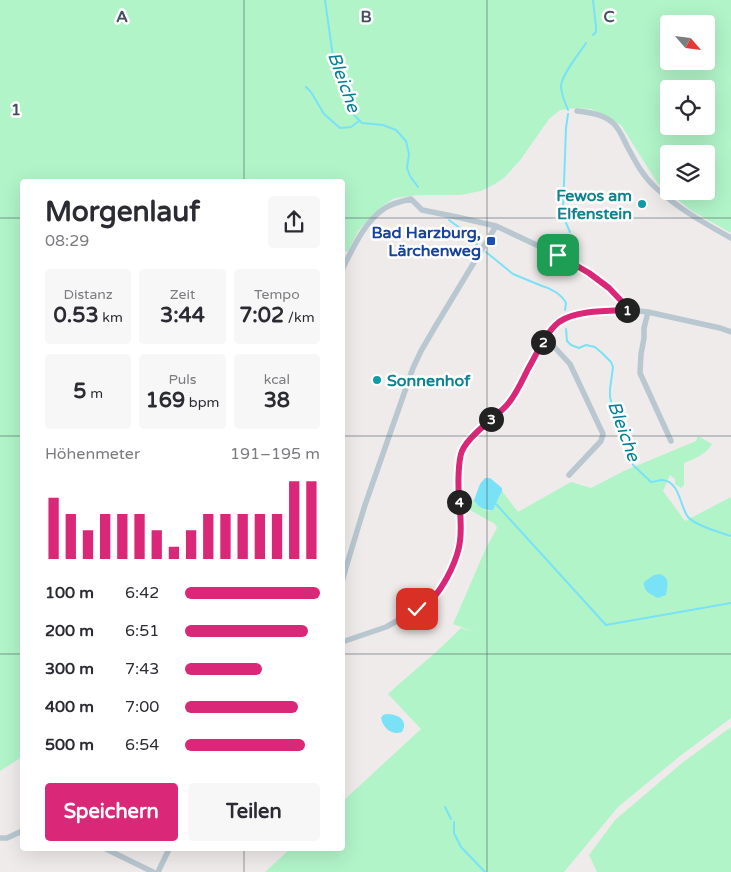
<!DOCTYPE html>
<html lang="de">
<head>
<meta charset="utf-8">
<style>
	:root { --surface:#fff; --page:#f7f7f7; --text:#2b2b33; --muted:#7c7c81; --accent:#db2777 }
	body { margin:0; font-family:"Varela Round",sans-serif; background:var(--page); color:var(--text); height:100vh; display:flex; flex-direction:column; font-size:19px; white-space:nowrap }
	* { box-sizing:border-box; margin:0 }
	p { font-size:16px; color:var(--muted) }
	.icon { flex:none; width:28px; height:28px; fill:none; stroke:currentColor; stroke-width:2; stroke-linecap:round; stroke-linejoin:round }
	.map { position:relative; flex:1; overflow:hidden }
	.side { position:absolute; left:20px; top:179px; width:325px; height:672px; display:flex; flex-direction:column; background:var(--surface); border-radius:5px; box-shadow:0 5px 20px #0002 }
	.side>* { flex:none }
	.needle { width:32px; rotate:118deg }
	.fabs { position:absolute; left:660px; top:15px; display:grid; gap:10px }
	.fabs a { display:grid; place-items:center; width:55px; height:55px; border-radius:5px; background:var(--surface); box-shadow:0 5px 20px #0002; font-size:25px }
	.pin { position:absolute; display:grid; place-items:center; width:42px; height:42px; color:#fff; margin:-21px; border-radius:10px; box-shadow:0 2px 8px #0006 }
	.km { position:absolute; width:25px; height:25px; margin:-12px; border-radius:50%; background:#222; color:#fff; font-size:14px; line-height:25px; text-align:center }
	.round { display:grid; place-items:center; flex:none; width:52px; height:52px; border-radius:5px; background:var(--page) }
	.overview { display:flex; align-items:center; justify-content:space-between; height:85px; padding:0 25px }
	h1 { font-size:28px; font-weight:700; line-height:38px }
	.stats { display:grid; grid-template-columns:repeat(3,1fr); gap:8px; height:85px; padding:5px 25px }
	.stats div { display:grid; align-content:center; border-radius:5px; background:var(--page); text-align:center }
	.stats b { font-size:21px; font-weight:700 }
	.stats small { font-size:14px; font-weight:400 }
	.stats p { font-size:14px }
	.chart { height:140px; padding:10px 25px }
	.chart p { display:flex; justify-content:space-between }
	.chart svg { width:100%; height:90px; margin-top:5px; stroke:var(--accent); stroke-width:6 }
	.primary-button { display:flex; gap:10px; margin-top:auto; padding:10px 25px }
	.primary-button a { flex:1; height:58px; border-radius:5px; background:var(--accent); color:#fff; font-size:20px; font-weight:700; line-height:58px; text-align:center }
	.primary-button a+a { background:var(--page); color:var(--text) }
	ul { padding:0 25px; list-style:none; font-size:16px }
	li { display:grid; grid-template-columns:80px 60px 1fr; align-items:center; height:38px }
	li i { height:12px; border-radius:6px; background:var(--accent) }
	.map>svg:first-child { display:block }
	.green { fill:#b1f4c8; fill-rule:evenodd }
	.water { fill:#79e2f6 }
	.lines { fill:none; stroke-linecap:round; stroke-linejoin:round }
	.stream { stroke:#79e2f6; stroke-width:2 }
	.minor { stroke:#b9c7d0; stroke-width:5.5 }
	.route-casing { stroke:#fff; stroke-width:10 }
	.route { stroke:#db2777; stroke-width:6 }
	.grid { fill:none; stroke:#41505b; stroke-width:1; stroke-opacity:0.55 }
	.culture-dot { fill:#0f9aa8; stroke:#fff; stroke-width:2 }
	.transit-dot { fill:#1a4fb4; stroke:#fff; stroke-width:2 }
	.labels { text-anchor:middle; stroke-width:5; stroke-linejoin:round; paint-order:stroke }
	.culture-label { font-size:16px; font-weight:bold; fill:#0d838f; stroke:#fff; text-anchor:end }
	.transit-label { font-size:16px; font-weight:bold; fill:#164399; stroke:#fff; text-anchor:end }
	.water-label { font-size:18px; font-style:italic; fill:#038097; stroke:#fff }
	.grid-label { font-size:16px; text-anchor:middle; font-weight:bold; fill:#41505b; stroke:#fff; stroke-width:5; stroke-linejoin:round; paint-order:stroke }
</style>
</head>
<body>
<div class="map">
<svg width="731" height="872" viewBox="0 0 731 872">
	<rect width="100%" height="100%" fill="#efebeb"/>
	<path class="green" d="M0,0h731v233l-39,-22 -34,-27 -37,-59 -30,-16 -14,-1 -17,2 -11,9 -28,40 -16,18 -10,7 -14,7 -21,4h-41l-18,2 -8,2 -9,6 -10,9 -16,17 -10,21 -5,-2 -1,-69h-320v576l-22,14zM669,24h37v37h-37zM669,89h37v37h-37zM669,154h37v37h-37z
		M698,436l14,8c-7,11 -16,14 -28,19v22l-3,3 -6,-4v-5l-5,-4 -7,16 22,30 46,-24v221l-51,38 -62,51 -54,65h-299l25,-23h52l1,-48 78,-72 -33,-35c24,-22 50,-42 73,-66l16,5 -24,-9 33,-76 11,-20 -2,-4 -25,-14 -2,-11 6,1 2,4 11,7 6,-1 9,-19 16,21 53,-30 20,6 33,-17 72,-30z
		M731,727v145h-134l-8,-17 26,-35 67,-57z"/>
	<path class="water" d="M485,478h5l12,10v3l-9,19c-7,1 -16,-3 -19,-10l6,-16z
		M660,574c11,5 7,11 6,21l-8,3c-8,-4 -15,-7 -14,-16l10,-7z
		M386,714c11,0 23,5 16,18 -10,4 -19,-4 -21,-14l2,-3z"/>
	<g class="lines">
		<path class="stream" d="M325,0l8,57 13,43 8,15 8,8 21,2 13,5 10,11 3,13 -2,14 3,8 8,11
			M593,0l3,27v5l-3,3
			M306,87l5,5 13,22 16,14 11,-1 8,-6
			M568,110c-3,-8 -7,-16 -7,-24 1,-12 18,-32 25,-43
			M568,114l-2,14 -3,83 3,12 4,9
			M449,220l15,11 2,8 3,3h4l4,2
			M486,252l27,22 29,12c9,2 20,9 24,17l-1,7
			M566,329l1,12 4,4 8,3 7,-3 9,2 7,6 9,9 2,5 -3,22v8l2,8 12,16 9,44 18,17c4,0 8,-2 11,-2 18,1 18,27 26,37 8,9 31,15 43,19
			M496,504l110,121 125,-22
			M445,807l6,12
			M454,822v11l7,14 24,25"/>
		<path class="minor" d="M577,111c10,1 28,4 36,12 6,5 10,15 14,23 8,15 15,29 28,41 22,21 49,36 76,51
			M342,270c11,-22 22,-48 43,-62 8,-5 17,-7 26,-9l11,11 35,7 39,9 62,29 31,18 20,15 21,22
			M648,312l-4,16v10l-3,16 -1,19 31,68
			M546,338l24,26 33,70 -2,7 -32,34
			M342,582l5,-18 18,-59 48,-137 8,-17 14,-24 61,-101
			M342,642l44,-15 18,-10 30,-20 11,-17 12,-23 3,-16 1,-15 -3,-46 4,-28 4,-8 15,-16 26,-24 9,-12 30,-54 13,-16 10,-5 16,-4 45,-3 18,2 72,16 11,4
			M0,838h7l15,-7
			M106,849l47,23
			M158,872l11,-23"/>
	</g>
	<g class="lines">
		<defs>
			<path id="route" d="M417,609c6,-4 14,-8 18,-13 11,-14 23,-37 25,-55 2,-14 0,-30 -1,-45 -1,-11 -1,-35 3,-45 7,-16 33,-33 45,-46 9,-10 15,-24 21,-36 9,-15 17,-36 31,-47 17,-12 50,-11 71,-12l-21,-22 -20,-15 -31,-18"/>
		</defs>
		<use href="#route" class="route-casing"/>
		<use href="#route" class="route"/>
	</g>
	<path class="grid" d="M244,0v181M487,0v872M0,218h22M342,218h389M0,436h22M342,436h389M0,654h22M342,654h389M244,849v23"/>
	<g class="culture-dot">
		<circle cx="642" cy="204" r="5"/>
		<circle cx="377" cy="380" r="5"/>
	</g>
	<rect class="transit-dot" x="486" y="236" width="10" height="10" rx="2.5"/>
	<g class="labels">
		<g class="culture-label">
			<text x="632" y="201">Fewos am<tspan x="632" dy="18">Elfenstein</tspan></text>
			<text x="387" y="386" text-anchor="start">Sonnenhof</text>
		</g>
		<g class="transit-label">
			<text x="481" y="238">Bad Harzburg,<tspan x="481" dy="18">Lärchenweg</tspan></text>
		</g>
		<g class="water-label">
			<text transform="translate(344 82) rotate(70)" y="6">Bleiche</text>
			<text transform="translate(624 431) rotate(70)" y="6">Bleiche</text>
		</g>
	</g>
	<g class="grid-label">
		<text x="122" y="22">A</text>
		<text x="366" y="22">B</text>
		<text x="609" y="22">C</text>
		<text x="16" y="115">1</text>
	</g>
</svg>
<div class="fabs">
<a><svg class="needle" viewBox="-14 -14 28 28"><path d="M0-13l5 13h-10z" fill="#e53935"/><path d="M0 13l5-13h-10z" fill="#7c7c81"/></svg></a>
<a><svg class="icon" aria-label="locate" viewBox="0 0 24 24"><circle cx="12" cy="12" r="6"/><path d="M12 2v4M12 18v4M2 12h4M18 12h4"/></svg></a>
<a><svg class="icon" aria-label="layers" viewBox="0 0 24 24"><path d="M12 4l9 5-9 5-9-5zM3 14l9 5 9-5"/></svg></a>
</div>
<div class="pin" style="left:558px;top:255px;background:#1e9e55"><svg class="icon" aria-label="arrive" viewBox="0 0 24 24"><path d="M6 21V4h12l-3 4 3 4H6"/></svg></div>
<div class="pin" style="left:417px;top:609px;background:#d93025"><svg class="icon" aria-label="check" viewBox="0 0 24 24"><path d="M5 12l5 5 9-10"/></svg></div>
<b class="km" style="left:627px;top:310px">1</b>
<b class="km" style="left:543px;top:342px">2</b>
<b class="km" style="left:491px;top:419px">3</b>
<b class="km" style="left:459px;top:502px">4</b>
<section class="side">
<div class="overview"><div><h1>Morgenlauf</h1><p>08:29</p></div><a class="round"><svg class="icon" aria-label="share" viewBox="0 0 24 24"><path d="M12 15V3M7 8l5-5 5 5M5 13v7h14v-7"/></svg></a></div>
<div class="stats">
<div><p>Distanz</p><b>0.53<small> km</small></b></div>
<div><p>Zeit</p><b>3:44</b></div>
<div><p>Tempo</p><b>7:02<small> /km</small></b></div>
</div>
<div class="stats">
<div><b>5<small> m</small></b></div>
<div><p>Puls</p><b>169<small> bpm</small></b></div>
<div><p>kcal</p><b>38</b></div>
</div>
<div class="chart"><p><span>Höhenmeter</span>191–195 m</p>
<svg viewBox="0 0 160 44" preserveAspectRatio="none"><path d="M5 44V14M15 44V22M25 44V30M35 44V22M45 44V22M55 44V22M65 44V30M75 44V38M85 44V30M95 44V22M105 44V22M115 44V22M125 44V22M135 44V22M145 44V6M155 44V6"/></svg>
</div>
<ul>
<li><b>100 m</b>6:42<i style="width:100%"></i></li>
<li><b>200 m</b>6:51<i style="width:91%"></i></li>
<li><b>300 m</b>7:43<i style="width:57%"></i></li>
<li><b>400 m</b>7:00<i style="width:84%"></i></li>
<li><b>500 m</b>6:54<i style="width:89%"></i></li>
</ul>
<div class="primary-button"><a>Speichern</a><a>Teilen</a></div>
</section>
</div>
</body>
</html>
